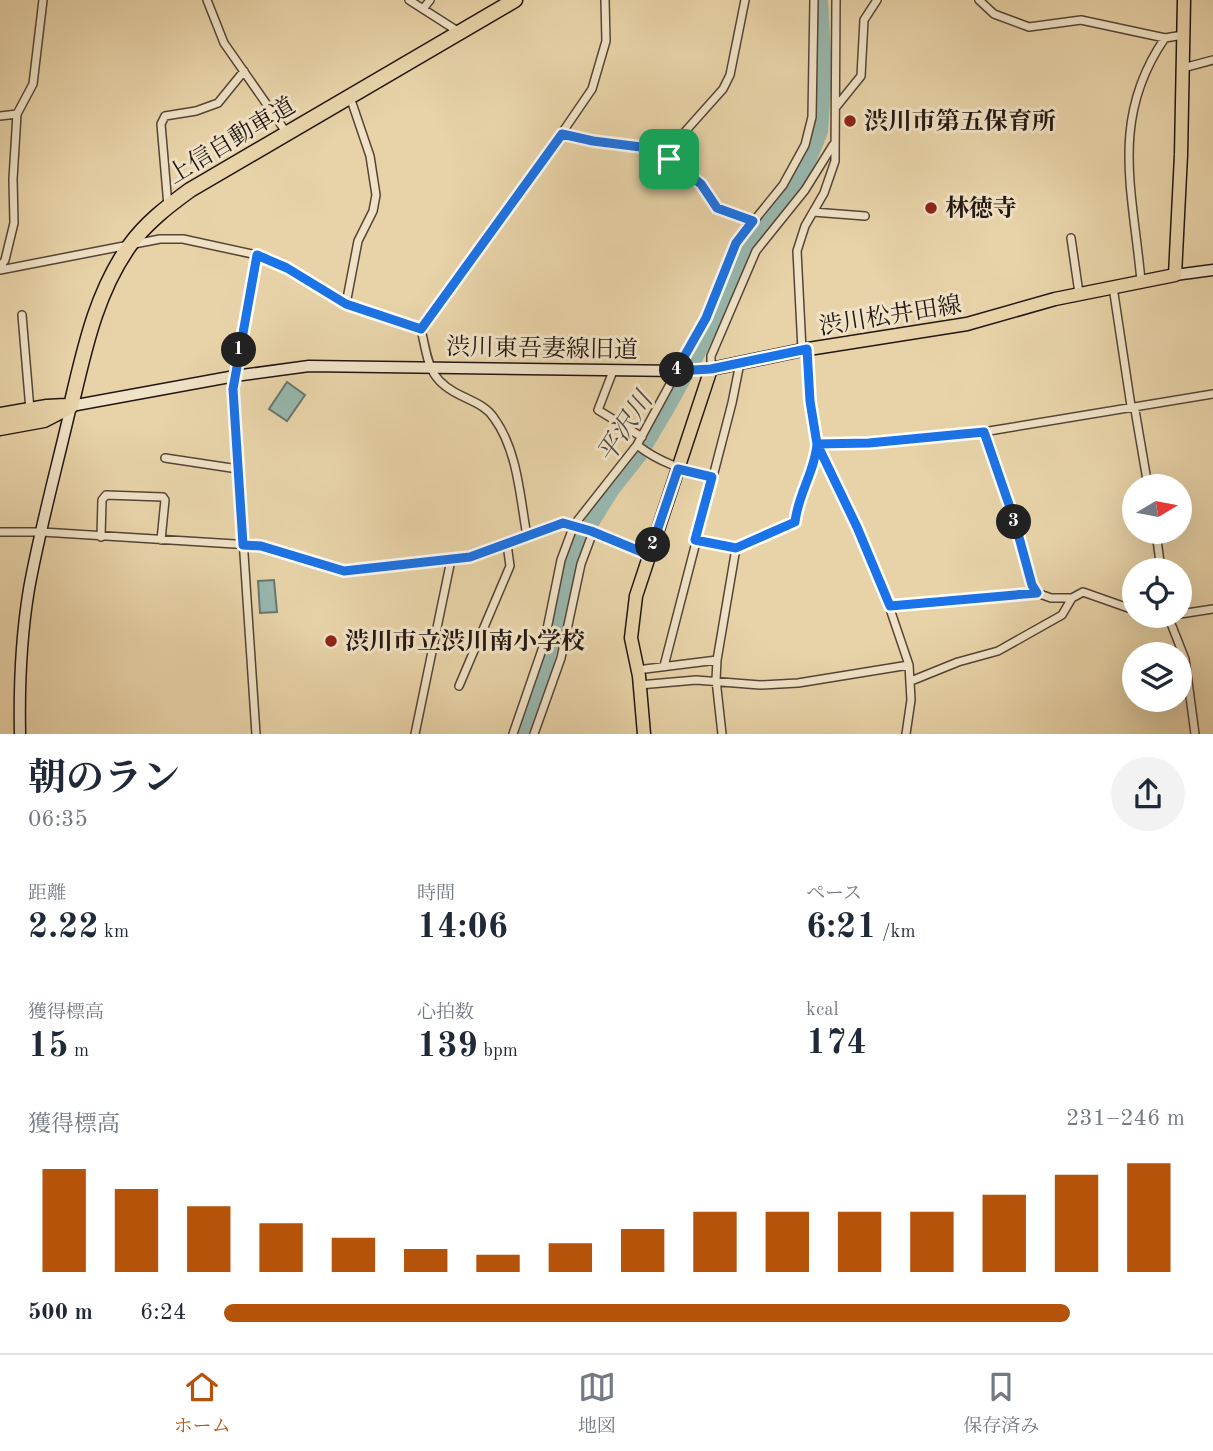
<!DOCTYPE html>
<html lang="ja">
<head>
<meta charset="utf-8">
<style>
	:root { --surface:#fff; --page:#f2f2f3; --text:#1f2937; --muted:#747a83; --line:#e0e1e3; --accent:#b45309 }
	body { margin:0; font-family:"Old Standard TT","Noto Serif JP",serif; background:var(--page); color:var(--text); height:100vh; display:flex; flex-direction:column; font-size:26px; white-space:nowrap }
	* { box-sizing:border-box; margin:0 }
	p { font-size:23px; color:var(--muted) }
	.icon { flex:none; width:38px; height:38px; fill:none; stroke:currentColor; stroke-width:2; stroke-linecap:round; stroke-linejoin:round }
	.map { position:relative; height:734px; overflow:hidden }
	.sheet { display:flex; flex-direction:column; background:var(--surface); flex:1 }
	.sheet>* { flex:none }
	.needle { width:46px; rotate:80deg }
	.tools { position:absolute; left:1122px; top:474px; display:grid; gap:14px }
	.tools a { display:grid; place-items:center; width:70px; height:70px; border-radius:50%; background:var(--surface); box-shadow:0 7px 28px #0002; font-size:35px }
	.pin { position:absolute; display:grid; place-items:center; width:60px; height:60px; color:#fff; margin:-30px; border-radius:14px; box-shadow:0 4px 10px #0006 }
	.km { position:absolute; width:35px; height:35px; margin:-18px; border-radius:50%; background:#222; color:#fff; font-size:19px; line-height:35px; text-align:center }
	.round { display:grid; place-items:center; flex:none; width:74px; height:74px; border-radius:37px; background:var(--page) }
	.summary { display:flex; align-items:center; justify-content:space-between; height:119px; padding:0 28px }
	h1 { font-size:38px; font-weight:700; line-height:52px }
	.metrics { display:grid; grid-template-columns:repeat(3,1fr); gap:10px; height:119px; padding:7px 28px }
	.metrics div { display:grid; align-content:center }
	.metrics b { font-size:35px; font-weight:700 }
	.metrics small { font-size:19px; font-weight:400 }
	.metrics p { font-size:19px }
	.chart { height:196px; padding:14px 28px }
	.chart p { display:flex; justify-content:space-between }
	.chart svg { width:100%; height:126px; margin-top:7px; stroke:var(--accent); stroke-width:6 }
	ul { padding:0 28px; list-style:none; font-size:23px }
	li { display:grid; grid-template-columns:112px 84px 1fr; align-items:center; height:52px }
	li i { height:18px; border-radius:9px; background:var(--accent) }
	.tab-bar { display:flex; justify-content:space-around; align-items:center; height:98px; border-top:2px solid var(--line); background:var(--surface); font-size:19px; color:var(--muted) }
	.tab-bar a { display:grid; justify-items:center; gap:4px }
	.tab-bar .active { color:var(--accent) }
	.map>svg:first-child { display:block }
	.water { fill:#98b7ae; stroke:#69776f; stroke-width:2 }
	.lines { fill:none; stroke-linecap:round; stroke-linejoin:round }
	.river { stroke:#98b7ae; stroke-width:16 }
	.street-casing { stroke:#544537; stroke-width:10 }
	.secondary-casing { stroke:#231611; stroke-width:13 }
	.primary-casing { stroke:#231611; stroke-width:15 }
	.highway-casing { stroke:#231611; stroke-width:17 }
	.street { stroke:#f0e2c6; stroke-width:7 }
	.secondary { stroke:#f0e2c6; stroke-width:10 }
	.primary { stroke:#e8d3a8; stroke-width:12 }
	.highway { stroke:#e8d3a8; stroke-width:14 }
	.route-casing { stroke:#fff; stroke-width:14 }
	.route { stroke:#1a73e8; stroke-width:9 }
	.poi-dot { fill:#8f2418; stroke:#f0e2c6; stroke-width:2.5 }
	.labels { text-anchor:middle; stroke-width:6; stroke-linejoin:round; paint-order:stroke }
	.poi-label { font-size:24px; font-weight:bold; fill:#231611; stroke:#f0e2c6; text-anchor:start }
	.street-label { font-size:24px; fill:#231611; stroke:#f0e2c6 }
	.water-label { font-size:26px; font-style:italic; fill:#4c4e48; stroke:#f0e2c6 }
</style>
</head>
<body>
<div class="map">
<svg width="1213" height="734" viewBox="0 0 1213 734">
	<rect width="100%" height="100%" fill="#e8d3a8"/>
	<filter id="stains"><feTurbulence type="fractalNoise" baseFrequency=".00286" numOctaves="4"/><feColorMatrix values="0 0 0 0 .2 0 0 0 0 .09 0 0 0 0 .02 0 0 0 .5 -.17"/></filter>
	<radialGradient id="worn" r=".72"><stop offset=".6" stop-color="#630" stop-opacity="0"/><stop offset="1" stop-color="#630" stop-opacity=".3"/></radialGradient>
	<path class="water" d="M287,382l18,13 -18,26 -18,-12z
		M274,580l3,32 -17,1 -2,-32z"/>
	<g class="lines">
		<path class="river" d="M522,734l16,-43 41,-149 33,-53 27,-34 25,-42 35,-63 48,-104 33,-39 23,-34 10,-24 7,-18 4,-59 -4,-72"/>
		<defs>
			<path id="street" d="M207,0l17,43 62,89
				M409,0l50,32
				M979,0l15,14 35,13 52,-7 84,18 18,-3
				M423,9l7,-9
				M1183,68l30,-8
				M836,107l25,-31 3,-56 13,-20
				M0,116l17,-2
				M562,134l31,7 48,6 28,12 7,-6 6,-18 41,-46 7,-14 15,-75
				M669,159l32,25 16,24 36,13
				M168,206l-7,-82 4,-8 31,-5 22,-8 26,-32
				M813,212l52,4
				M1071,238l8,55
				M0,267l5,-7 9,-37 -1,-44 4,-65 16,-30 10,-84
				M0,270l160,-31h23l74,16 30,13 59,36 75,25
				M1141,281c-8,-90 -32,-162 24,-243
				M1113,287l18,119 4,4 13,76
				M346,304l12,-63 15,-30 3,-16 -6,-39 -20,-59
				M22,315l8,95
				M802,350l-5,-99 8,-25 19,-33 11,-32 1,-161
				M807,350l3,51 7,43 40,83 32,79 20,59 2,35 -5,34
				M711,369v-13l45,-105 49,-61 28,-45
				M613,371l-15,39 44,27
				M680,371l18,-1
				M983,432l31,87 18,66 5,8 14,5h21
				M637,445c23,18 47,25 75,32
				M165,458l73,11
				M0,532h42l209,13 23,5 70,21 126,-14 93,-34 28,8 58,24
				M1156,532l5,38
				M527,536c-7,-38 -9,-85 -33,-118 -7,-11 -18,-15 -30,-21 -36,-16 -35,-33 -43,-68l104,-142 67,-98 14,-48 -1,-41
				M101,537l1,-37 4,-5 57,2 2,3 -4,40
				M695,540l41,8 59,-27c4,-27 20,-50 22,-77l54,-1 112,-11 230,-38
				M889,606l148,-13
				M1180,614l33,-5
				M1153,616h1
				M1168,616l17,43 10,75
				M664,666l68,-263 8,-40
				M637,670l80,-10
				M911,681l47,-19 40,-11 64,-36 10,-17 11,-6 51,18
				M639,685l57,-5 64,5 38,-2 111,-18
				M459,686l51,-120 -3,-22
				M256,734l-23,-345 24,-134
				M415,734l36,-174
				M513,734l31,-90 17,-84 13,-35 63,-80 69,-127 30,-75 47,-58 22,-40 7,-28 2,-117
				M534,734l27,-76 20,-94 12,-32
				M722,734l-6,-54 1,-20 19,-112"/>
			<path id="secondary" d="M1175,275l38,-5
				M20,734c-1,-49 1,-97 9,-145 11,-61 28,-122 42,-183l164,-30 74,-10 371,5"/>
			<path id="primary" d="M644,734l-5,-58 -8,-38 5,-42 75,-227 91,-19 165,-26 88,-25 120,-24 6,-120 3,-155"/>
			<path id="highway" d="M71,406c13,-55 25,-114 59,-161 16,-22 38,-39 60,-55l325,-190
				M0,415l47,-8 19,-1
				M0,428l44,-8 27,-14"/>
		</defs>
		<use href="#street" class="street-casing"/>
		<use href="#secondary" class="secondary-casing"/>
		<use href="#primary" class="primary-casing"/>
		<use href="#highway" class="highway-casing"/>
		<use href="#street" class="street"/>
		<use href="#secondary" class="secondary"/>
		<use href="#primary" class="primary"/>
		<use href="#highway" class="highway"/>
	</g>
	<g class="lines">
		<defs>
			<path id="route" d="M669,159l-28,-12 -48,-6 -31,-7 -141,195 -75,-25 -59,-36 -30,-13 -24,134 10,156 18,1 83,25 126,-14 93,-34 28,8 58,24 29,-86 34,8 -17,63 41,8 59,-26c3,-28 20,-51 22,-78l52,-1 115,-11 30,87 18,66 5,8 -147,13 -33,-79 -40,-83 -7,-43 -3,-52 -96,20 -35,2 30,-53 30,-75 17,-22 -36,-13 -16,-24 -32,-25"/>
		</defs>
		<use href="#route" class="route-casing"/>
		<use href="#route" class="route"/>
	</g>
	<g class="poi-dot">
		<circle cx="850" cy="121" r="7"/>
		<circle cx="931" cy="208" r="7"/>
		<circle cx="331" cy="641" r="7"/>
	</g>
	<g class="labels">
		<g class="poi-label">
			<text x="864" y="129">渋川市第五保育所</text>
			<text x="945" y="216">林徳寺</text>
			<text x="345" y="649">渋川市立渋川南小学校</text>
		</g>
		<g class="street-label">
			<text transform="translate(231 140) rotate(-31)" y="8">上信自動車道</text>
			<text transform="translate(890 315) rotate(-9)" y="8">渋川松井田線</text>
			<text transform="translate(542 348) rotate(1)" y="8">渋川東吾妻線旧道</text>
		</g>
		<g class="water-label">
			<text transform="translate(624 427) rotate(-57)" y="9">平沢川</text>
		</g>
	</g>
	<rect width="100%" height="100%" filter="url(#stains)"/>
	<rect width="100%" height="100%" fill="url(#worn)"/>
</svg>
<div class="tools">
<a><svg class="needle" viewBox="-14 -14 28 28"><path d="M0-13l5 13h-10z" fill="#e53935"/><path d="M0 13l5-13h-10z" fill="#747a83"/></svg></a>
<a><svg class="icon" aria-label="locate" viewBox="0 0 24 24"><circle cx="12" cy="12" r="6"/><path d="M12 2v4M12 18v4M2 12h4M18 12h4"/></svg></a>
<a><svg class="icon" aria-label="layers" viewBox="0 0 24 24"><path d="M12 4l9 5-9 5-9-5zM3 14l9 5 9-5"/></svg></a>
</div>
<div class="pin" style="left:669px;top:159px;background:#1e9e55"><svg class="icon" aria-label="arrive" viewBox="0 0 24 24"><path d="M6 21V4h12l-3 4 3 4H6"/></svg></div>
<b class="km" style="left:239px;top:350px">1</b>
<b class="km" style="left:653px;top:545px">2</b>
<b class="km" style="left:1014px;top:522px">3</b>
<b class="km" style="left:677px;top:370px">4</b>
</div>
<section class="sheet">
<div class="summary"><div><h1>朝のラン</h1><p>06:35</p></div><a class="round"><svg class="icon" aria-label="share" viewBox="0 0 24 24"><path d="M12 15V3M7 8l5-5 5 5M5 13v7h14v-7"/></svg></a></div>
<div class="metrics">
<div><p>距離</p><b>2.22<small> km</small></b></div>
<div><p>時間</p><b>14:06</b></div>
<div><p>ペース</p><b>6:21<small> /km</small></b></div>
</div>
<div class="metrics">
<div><p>獲得標高</p><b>15<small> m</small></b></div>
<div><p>心拍数</p><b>139<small> bpm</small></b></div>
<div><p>kcal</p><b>174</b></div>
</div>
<div class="chart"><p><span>獲得標高</span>231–246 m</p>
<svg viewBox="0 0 160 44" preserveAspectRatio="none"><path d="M5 44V8M15 44V15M25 44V21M35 44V27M45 44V32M55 44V36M65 44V38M75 44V34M85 44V29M95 44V23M105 44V23M115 44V23M125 44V23M135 44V17M145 44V10M155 44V6"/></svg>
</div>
<ul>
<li><b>500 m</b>6:24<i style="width:88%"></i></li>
</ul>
</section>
<nav class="tab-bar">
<a class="active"><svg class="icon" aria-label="home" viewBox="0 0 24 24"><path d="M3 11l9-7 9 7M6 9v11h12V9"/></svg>ホーム</a>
<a><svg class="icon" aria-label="map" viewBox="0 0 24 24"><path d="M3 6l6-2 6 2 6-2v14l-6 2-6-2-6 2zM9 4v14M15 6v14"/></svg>地図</a>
<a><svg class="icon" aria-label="saved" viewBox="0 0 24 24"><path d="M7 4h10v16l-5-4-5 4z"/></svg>保存済み</a>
</nav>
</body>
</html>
